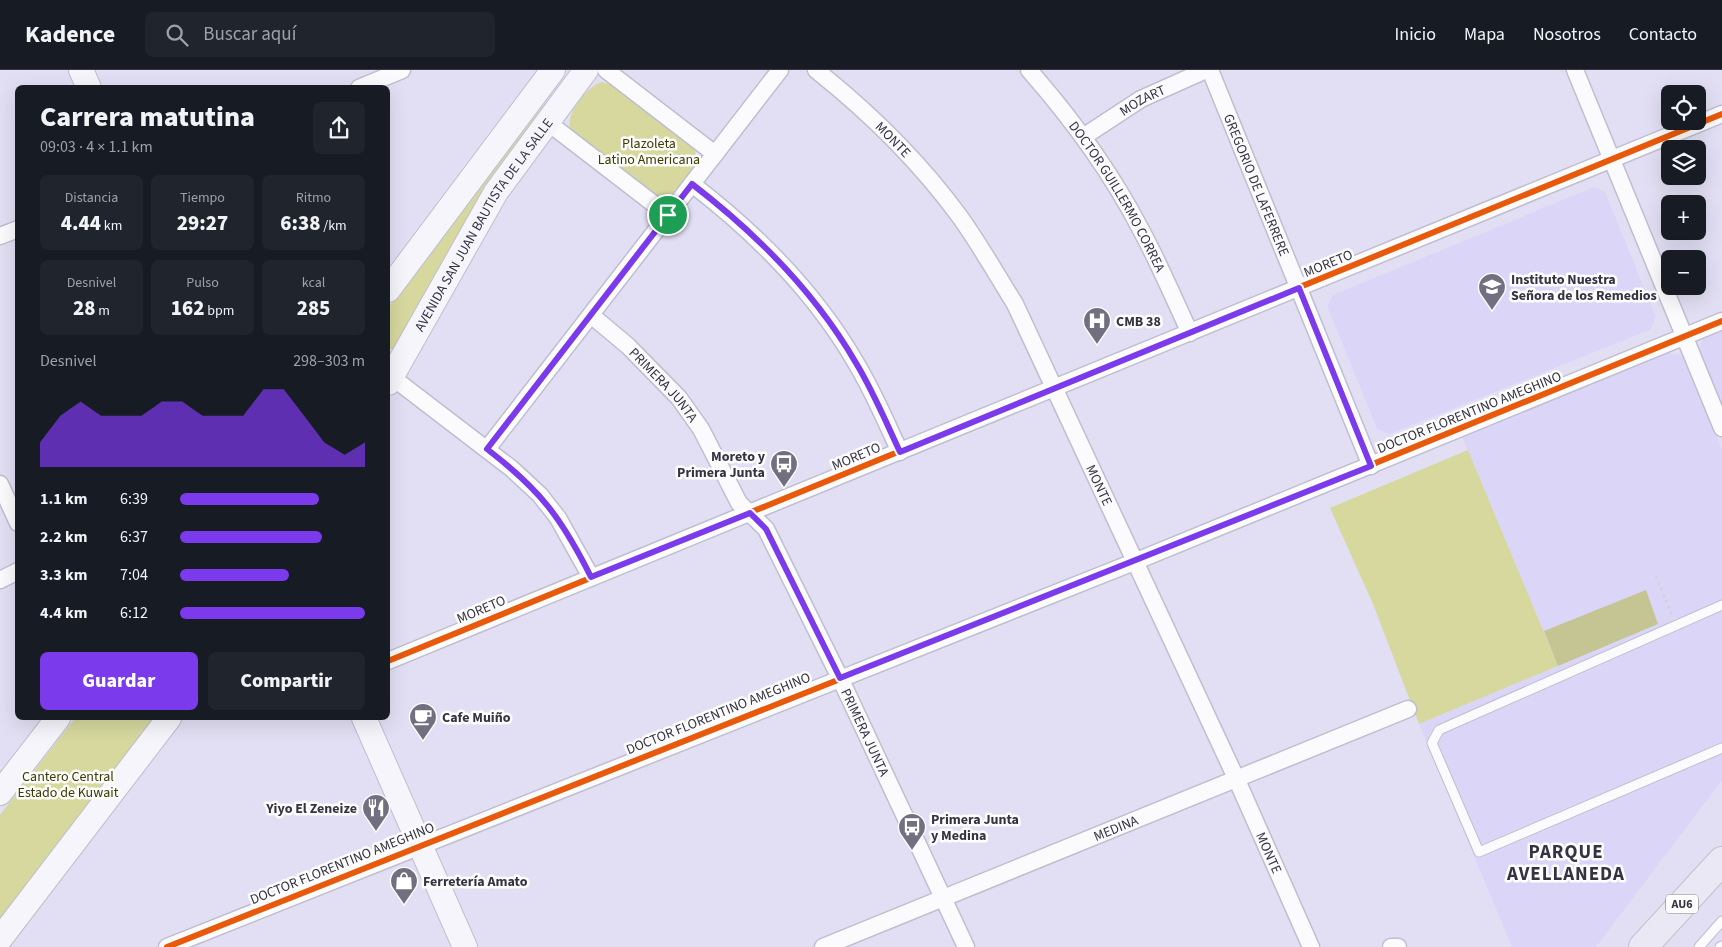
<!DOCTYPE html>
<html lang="es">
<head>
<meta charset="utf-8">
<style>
	:root { --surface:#171b24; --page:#20242c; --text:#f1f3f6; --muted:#9ea1a6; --line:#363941; --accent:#7c3aed }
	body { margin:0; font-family:"Source Sans 3",sans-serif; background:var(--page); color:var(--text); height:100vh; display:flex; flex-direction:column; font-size:19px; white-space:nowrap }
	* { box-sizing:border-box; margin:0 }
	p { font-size:16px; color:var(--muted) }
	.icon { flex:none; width:28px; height:28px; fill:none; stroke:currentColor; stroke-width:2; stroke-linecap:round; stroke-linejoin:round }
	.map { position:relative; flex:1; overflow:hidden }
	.panel { position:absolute; left:15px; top:15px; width:375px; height:635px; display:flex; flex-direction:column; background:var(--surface); border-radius:8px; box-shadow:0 5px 20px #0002 }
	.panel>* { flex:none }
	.tools { position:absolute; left:1661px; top:15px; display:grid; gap:10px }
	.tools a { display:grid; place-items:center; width:45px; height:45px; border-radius:8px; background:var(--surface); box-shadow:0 5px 20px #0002; font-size:25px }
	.pin { position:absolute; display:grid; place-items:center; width:42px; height:42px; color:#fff; margin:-21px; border:2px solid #fff; border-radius:50%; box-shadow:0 1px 5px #0007 }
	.round { display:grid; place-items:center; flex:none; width:52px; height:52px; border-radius:8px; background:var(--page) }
	.headline { display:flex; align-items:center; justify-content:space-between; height:85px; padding:0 25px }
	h1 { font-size:28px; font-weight:800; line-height:38px }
	.stats { display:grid; grid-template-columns:repeat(3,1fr); gap:8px; height:85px; padding:5px 25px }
	.stats div { display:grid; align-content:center; border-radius:8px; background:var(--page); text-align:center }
	.stats b { font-size:21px; font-weight:800 }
	.stats small { font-size:14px; font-weight:400 }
	.stats p { font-size:14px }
	.chart { height:140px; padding:10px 25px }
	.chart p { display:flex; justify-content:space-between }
	.chart svg { width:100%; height:90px; margin-top:5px; fill:var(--accent); opacity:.7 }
	.primary-button { display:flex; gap:10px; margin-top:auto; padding:10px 25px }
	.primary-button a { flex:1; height:58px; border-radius:8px; background:var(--accent); color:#fff; font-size:20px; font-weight:800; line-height:58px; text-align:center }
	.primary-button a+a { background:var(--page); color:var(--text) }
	ul { padding:0 25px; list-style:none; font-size:16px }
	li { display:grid; grid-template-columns:80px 60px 1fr; align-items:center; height:38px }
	li i { height:12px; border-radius:6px; background:var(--accent) }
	header { display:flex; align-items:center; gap:30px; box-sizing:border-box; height:70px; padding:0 25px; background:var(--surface); border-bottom:1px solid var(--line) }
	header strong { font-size:24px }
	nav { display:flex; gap:28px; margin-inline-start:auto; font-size:18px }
	.search { width:350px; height:45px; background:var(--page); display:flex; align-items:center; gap:12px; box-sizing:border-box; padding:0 18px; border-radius:8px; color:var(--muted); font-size:19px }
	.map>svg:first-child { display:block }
	.built { fill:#dbd6f8 }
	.green { fill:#d6d89e }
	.forest { fill:#c4c592 }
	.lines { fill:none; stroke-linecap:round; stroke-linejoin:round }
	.lane-casing { stroke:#bfbece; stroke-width:11 }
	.street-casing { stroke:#bfbece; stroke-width:19 }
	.secondary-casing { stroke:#bfbece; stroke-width:26 }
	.highway-casing { stroke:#c1c0ca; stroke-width:30 }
	.path { stroke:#d2d1d7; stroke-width:2.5; stroke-dasharray:2.5 4; stroke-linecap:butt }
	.lane { stroke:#fbfafd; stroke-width:9 }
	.street { stroke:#fbfafd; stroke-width:16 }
	.secondary { stroke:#f6f5fb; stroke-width:24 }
	.highway { stroke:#eae8f4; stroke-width:28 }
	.cycleway-casing { stroke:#fdfdfd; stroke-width:9 }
	.cycleway { stroke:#e8590c; stroke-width:6 }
	.route-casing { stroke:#fff; stroke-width:10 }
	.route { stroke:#7c3aed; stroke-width:6 }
	.labels { text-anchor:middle; stroke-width:5; stroke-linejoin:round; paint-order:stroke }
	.shield { fill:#fdfdfd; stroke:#71707a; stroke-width:1 }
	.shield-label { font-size:12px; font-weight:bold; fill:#353342 }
	.street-label { font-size:14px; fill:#353342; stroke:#fdfdfd }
	.park-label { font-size:14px; fill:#3b3c00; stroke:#fdfdfd }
	.poi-label { font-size:14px; font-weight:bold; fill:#353342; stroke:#fdfdfd; text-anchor:start }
	.district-label { font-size:19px; font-weight:bold; letter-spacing:1px; fill:#353342; stroke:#fdfdfd }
</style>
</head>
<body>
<header>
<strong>Kadence</strong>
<div class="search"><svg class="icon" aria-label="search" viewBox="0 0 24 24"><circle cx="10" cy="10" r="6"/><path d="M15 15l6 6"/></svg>Buscar aquí</div>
<nav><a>Inicio</a><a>Mapa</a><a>Nosotros</a><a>Contacto</a></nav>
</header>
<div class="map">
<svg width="1722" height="877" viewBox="0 0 1722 877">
	<rect width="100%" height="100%" fill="#e2dff4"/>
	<path class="built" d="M1594,117l11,5 51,125 -6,13 -261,104 -12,-5 -50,-123 6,-11z
		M1722,260v76l-23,-57 4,-10z
		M1668,283l12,1 6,6 36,89v331l-126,167h-84l-93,-223 139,-58 -96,-229z"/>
	<path class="green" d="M601,12l12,3 81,63c9,18 -19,54 -39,48l-84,-66c-7,-15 15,-42 30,-48z
		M545,33h3l-153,245 -7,2v-42z
		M1468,380l90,216 -139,58 -46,-120 -43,-96z
		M75,648h80l-155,202v-105z"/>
	<path class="forest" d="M1646,520l12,34 -100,42 -14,-35z"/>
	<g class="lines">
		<defs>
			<path id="lane" d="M1722,535l-283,125 -7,13 47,109 243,-104
				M1699,877l23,-26
				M1720,877l2,-1"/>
			<g id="street">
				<path d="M606,0l109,84"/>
				<path id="s1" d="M816,0c54,43 103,91 144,147 20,28 37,58 55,87l221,474 75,169"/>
				<path id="s2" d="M1029,0c43,49 82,102 112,160 18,33 33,69 49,103"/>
				<path id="s3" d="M1210,0l161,396"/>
				<path d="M1575,0l147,358"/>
				<path d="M359,18l43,-18"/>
				<path d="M546,51l122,94"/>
				<path id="s4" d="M1083,67l58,-38 65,-29"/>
				<path d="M692,114c65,50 123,108 164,179 17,28 30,59 44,89"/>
				<path d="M0,166l18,-7"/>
				<path id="s5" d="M591,245l37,31 51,52 22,31 38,74 27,26 74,149 126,269"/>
				<path d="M388,304l124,95 28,26 18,23 33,59"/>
				<path d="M487,379l293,-379"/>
				<path d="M0,414l18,39"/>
				<path d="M0,510l18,-9"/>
				<path d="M388,591l1334,-547"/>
				<path d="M167,877l967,-385 588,-241"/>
				<path id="s6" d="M823,877l585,-238"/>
				<path d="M1391,877h7"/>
			</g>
			<g id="secondary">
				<path d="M81,0l8,18"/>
				<path d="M388,220l165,-220"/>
				<path id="s7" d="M388,313l108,-191 90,-122"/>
				<path d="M364,648l101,229"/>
				<path d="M0,723l58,-75"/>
				<path d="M0,869l169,-221"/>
			</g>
			<path id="highway" d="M1643,877l79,-86"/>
		</defs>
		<use href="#lane" class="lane-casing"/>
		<use href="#street" class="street-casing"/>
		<use href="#secondary" class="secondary-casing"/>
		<use href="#highway" class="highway-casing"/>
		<path class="path" d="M1656,506l16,40"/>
		<use href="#lane" class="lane"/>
		<use href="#street" class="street"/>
		<use href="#secondary" class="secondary"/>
		<use href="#highway" class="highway"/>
		<defs>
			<path id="cycleway" d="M388,591l1334,-547
				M167,877l967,-385 588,-241"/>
		</defs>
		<use href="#cycleway" class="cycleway-casing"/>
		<use href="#cycleway" class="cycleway"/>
	</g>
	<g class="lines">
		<defs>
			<path id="route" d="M692,114c65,50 123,108 164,179 17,28 30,59 44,89l399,-164 72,178 -531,212 -74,-149 -16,-16 -159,64c-30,-60 -51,-87 -104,-128z"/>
		</defs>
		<use href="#route" class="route-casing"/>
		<use href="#route" class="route"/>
	</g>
	<defs>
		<symbol id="school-pin" viewBox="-11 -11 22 30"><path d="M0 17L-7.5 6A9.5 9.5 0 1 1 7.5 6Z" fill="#726f80" stroke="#fdfdfd"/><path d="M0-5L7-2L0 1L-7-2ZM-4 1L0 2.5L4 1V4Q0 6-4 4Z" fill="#fff"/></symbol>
		<symbol id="hospital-pin" viewBox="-11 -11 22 30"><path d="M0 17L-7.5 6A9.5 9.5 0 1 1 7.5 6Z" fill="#726f80" stroke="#fdfdfd"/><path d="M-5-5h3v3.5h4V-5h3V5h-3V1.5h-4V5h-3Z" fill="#fff"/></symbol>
		<symbol id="bus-pin" viewBox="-11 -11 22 30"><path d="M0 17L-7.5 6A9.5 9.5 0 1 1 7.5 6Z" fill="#726f80" stroke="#fdfdfd"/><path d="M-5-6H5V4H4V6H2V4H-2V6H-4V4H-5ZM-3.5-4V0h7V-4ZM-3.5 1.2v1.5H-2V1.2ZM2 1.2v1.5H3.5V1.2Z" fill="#fff"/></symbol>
		<symbol id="cafe-pin" viewBox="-11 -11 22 30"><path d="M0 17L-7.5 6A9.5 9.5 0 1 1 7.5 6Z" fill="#726f80" stroke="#fdfdfd"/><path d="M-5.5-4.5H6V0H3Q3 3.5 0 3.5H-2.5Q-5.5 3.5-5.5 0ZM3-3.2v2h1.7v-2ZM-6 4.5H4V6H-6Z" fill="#fff"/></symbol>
		<symbol id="restaurant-pin" viewBox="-11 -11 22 30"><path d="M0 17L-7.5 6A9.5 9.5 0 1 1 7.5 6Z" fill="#726f80" stroke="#fdfdfd"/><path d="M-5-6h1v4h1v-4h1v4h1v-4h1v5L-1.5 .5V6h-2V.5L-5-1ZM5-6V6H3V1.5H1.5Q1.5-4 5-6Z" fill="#fff"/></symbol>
		<symbol id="shop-pin" viewBox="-11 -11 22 30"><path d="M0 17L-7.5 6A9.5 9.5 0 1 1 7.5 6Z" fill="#726f80" stroke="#fdfdfd"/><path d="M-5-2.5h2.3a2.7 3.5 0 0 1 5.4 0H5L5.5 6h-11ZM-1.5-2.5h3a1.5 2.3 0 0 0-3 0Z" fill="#fff"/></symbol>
	</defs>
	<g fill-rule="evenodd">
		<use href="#school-pin" x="1476" y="201" width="32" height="43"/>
		<use href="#hospital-pin" x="1081" y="235" width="32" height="43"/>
		<use href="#bus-pin" x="768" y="378" width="32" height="43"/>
		<use href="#cafe-pin" x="407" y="631" width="32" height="43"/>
		<use href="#restaurant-pin" x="360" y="722" width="32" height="43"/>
		<use href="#bus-pin" x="896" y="741" width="32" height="43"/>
		<use href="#shop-pin" x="388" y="795" width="32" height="43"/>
	</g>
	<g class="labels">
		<rect class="shield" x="1666" y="824.5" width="32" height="19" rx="4"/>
		<g class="shield-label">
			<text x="1682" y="838">AU6</text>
		</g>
		<g class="street-label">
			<text dy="5" stroke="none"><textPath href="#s4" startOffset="70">MOZART</textPath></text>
			<text dy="5" stroke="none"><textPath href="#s1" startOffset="104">MONTE</textPath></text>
			<text dy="5" stroke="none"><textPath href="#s3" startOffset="124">GREGORIO DE LAFERRERE</textPath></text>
			<text dy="5" stroke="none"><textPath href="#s2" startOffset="155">DOCTOR GUILLERMO CORREA</textPath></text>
			<text dy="5" stroke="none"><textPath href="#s7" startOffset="185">AVENIDA SAN JUAN BAUTISTA DE LA SALLE</textPath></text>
			<text transform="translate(1328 193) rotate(-22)" y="5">MORETO</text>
			<text dy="5" stroke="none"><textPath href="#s5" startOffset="101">PRIMERA JUNTA</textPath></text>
			<text transform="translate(1469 342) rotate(-22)" y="5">DOCTOR FLORENTINO AMEGHINO</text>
			<text transform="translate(856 386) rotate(-23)" y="5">MORETO</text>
			<text dy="5" stroke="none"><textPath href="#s1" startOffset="509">MONTE</textPath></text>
			<text transform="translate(481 539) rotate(-23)" y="5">MORETO</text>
			<text transform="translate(718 643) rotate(-22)" y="5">DOCTOR FLORENTINO AMEGHINO</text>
			<text dy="5" stroke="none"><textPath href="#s5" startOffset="506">PRIMERA JUNTA</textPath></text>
			<text dy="5" stroke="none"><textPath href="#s6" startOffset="316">MEDINA</textPath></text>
			<text dy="5" stroke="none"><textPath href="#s1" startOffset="914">MONTE</textPath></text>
			<text transform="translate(342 793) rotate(-22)" y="5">DOCTOR FLORENTINO AMEGHINO</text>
		</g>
		<g class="park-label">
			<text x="649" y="78">Plazoleta<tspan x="649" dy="16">Latino Americana</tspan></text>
			<text x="68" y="711">Cantero Central<tspan x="68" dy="16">Estado de Kuwait</tspan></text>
		</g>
		<g class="poi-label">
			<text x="1511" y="214">Instituto Nuestra<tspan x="1511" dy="16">Señora de los Remedios</tspan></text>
			<text x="1116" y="256">CMB 38</text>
			<text x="765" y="391" text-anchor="end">Moreto y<tspan x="765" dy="16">Primera Junta</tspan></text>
			<text x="442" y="652">Cafe Muiño</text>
			<text x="357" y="743" text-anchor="end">Yiyo El Zeneize</text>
			<text x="931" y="754">Primera Junta<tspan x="931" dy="16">y Medina</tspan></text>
			<text x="423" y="816">Ferretería Amato</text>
		</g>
		<g class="district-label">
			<text x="1566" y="788">PARQUE<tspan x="1566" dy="22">AVELLANEDA</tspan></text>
		</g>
	</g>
</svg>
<div class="tools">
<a><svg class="icon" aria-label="locate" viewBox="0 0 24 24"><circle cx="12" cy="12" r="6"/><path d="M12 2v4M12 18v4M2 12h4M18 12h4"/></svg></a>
<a><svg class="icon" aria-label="layers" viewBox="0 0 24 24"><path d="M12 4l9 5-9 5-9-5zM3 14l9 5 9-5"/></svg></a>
<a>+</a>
<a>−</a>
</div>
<div class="pin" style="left:668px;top:145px;background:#1e9e55"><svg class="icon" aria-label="arrive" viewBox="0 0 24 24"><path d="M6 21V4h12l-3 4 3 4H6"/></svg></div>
<section class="panel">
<div class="headline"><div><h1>Carrera matutina</h1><p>09:03 · 4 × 1.1 km</p></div><a class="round"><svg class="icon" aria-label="share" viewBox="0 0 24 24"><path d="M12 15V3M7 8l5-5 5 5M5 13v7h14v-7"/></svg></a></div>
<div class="stats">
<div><p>Distancia</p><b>4.44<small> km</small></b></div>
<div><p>Tiempo</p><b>29:27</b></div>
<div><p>Ritmo</p><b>6:38<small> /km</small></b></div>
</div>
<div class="stats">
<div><p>Desnivel</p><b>28<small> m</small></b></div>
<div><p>Pulso</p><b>162<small> bpm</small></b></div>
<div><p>kcal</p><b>285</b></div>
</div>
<div class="chart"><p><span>Desnivel</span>298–303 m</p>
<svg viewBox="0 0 160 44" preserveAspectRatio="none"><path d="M0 44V32L10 19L20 12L30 19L40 19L50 19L60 12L70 12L80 19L90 19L100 19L110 6L120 6L130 19L140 32L150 38L160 32V44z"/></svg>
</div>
<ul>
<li><b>1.1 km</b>6:39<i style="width:75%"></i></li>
<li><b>2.2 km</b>6:37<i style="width:77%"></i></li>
<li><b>3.3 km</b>7:04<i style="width:59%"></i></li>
<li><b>4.4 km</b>6:12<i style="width:100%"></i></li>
</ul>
<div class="primary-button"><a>Guardar</a><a>Compartir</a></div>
</section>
</div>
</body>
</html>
